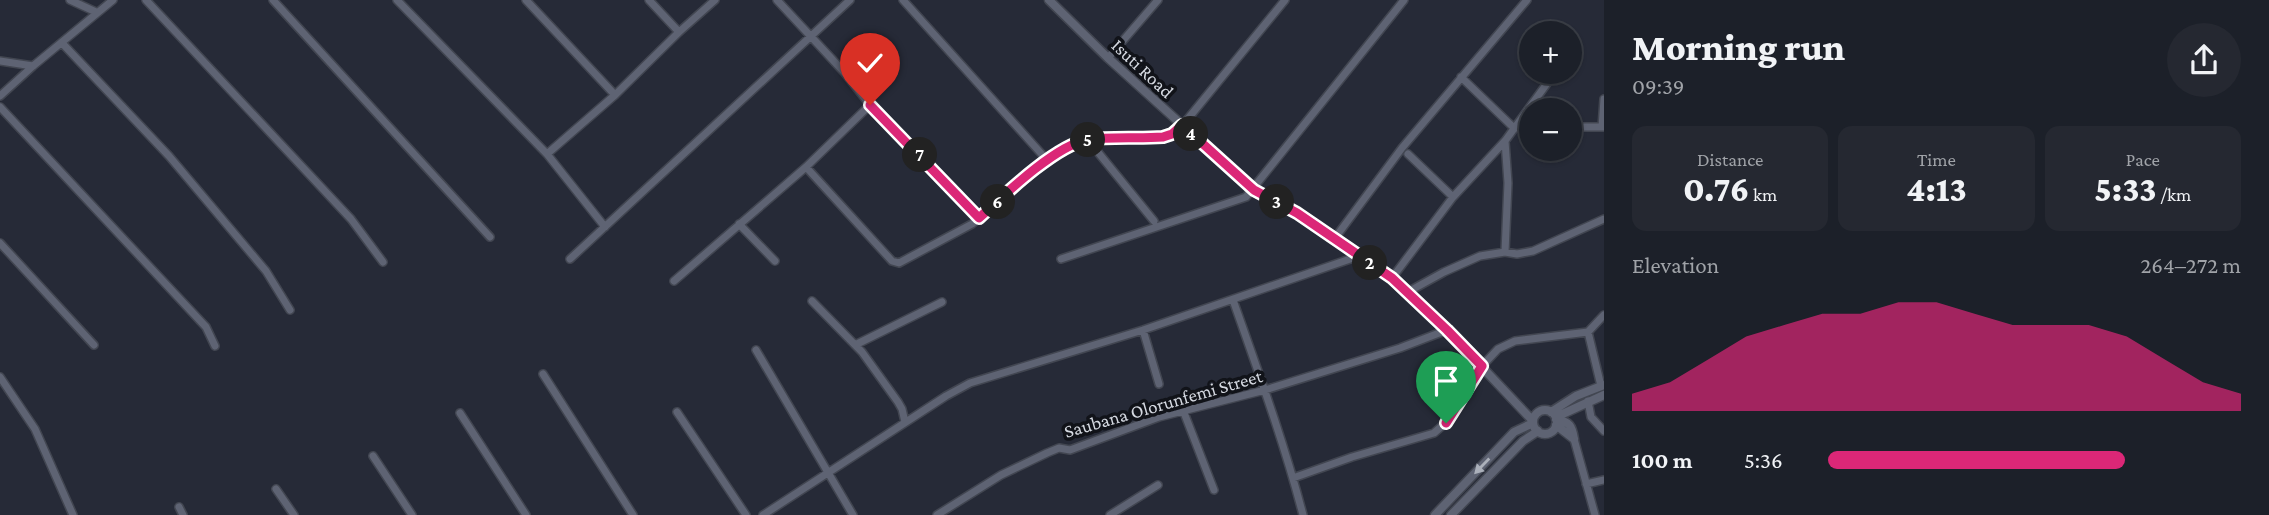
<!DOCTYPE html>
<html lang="en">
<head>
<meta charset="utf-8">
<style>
	:root { --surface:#1c2029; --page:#252831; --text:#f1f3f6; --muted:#a0a3a8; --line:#3a3e46; --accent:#db2777 }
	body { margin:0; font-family:"Crimson Pro",serif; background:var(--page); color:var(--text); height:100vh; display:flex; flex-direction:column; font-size:26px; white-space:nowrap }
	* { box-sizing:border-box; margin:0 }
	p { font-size:23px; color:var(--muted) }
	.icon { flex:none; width:38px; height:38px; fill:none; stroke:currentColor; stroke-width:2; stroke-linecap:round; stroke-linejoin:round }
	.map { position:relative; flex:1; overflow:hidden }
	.drawer { display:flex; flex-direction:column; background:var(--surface); width:665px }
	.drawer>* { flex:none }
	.fabs { position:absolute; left:1519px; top:21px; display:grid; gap:14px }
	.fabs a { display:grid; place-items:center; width:63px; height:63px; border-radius:50%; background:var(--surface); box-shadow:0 2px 5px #0004,0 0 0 2px var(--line); font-size:35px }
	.pin { position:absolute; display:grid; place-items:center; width:60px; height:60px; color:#fff; margin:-72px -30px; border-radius:50% 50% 50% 0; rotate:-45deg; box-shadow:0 0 7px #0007 }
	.pin .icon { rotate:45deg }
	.km { position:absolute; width:35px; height:35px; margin:-18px; border-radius:50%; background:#222; color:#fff; font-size:19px; line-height:35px; text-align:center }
	.round { display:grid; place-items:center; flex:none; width:74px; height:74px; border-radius:37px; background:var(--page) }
	.summary { display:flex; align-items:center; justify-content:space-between; height:119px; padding:0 28px }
	h1 { font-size:38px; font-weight:800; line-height:52px }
	.metrics { display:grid; grid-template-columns:repeat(3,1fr); gap:10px; height:119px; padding:7px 28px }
	.metrics div { display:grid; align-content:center; border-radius:14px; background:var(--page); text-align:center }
	.metrics b { font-size:35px; font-weight:800 }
	.metrics small { font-size:19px; font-weight:400 }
	.metrics p { font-size:19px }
	.chart { height:196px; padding:14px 28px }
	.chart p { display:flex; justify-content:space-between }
	.chart svg { width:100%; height:126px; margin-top:7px; fill:var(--accent); opacity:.7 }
	ul { padding:0 28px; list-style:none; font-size:23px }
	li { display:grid; grid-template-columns:112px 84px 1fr; align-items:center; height:52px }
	li i { height:18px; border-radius:9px; background:var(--accent) }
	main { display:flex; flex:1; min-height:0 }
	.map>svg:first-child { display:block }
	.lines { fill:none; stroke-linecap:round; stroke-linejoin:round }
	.minor-casing { stroke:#424651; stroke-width:10 }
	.tertiary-casing { stroke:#424651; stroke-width:11 }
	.minor { stroke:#5e6373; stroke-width:7 }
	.tertiary { stroke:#5e6373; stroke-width:8 }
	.oneway { fill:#abb0ba }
	.route-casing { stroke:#fff; stroke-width:14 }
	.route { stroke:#db2777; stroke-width:9 }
	.labels { text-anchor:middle; stroke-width:7; stroke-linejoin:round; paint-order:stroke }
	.street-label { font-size:19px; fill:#d5d9e1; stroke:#111319 }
</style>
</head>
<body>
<main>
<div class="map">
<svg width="1604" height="515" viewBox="0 0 1604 515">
	<rect width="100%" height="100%" fill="#262a37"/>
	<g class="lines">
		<defs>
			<path id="minor" d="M70,0l26,12
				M146,0l205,219 32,43
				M273,0l217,237
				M397,0l150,154 58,73
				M526,0l89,95
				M649,0l30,32
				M777,0l67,72 26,33 110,113
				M903,0l144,160
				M62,43l107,113 97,115 24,39
				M1108,58l50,-58
				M0,61l33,5
				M1461,77l53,51h17
				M0,96l33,-30 80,-66
				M0,107l206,220 9,19
				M1570,127h34
				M1602,127l2,-28
				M1088,140l66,81
				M547,154l68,-59 64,-63 36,-32
				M1408,154l45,43
				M806,167l86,94 7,2 73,-39 75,-64 28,-17 13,-3 75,-3 9,-3 10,-8 103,-126
				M739,224l36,37
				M1335,238l67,-90 125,-148
				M0,243l94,102
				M1505,252l3,-69 -3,-42
				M570,259l280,-259
				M1061,259l185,-62 158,-197
				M1392,278l61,-81 52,-56 46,-63
				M674,281l132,-114 64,-62
				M1406,293l38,-21 36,-16 25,-4 12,2 16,-3 71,-32
				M1233,300c25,71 51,142 70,215
				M812,301l50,51 36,50 4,7 3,13
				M1143,330l16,54
				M1588,332l13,54
				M855,345l87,-43
				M756,350l97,165
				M543,374l90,141
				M0,377l35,52 38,86
				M1588,401l3,16 13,14
				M1183,410l31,80
				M677,412l69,103
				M460,413l66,102
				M1574,439l21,76
				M373,456l39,59
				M1293,478l59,-21 82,-24 16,-14 32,-53 16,-17 17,-8 73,-9 16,-17
				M1586,484l18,-4
				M276,489l18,26
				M179,507l4,8
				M763,515l183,-119 24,-13 173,-53 216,-74
				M937,515l64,-40 46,-22 12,-5 11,2 89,-33 106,-27 135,-42 47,-18
				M1110,515l48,-30"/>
			<path id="tertiary" d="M1049,0l59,58 146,132 43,23 95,65 55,52 86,91
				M1533 422a12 12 0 1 1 24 0a12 12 0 1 1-24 0Z
				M1551,412l25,-16 28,-11
				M1556,417l48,-22
				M1556,419c14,3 16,7 18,20
				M1556,425l18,14
				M1435,515l79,-83 19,-9
				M1451,515l72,-74 15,-10"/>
		</defs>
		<use href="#minor" class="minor-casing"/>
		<use href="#tertiary" class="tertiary-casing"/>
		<use href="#minor" class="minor"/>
		<use href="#tertiary" class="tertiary"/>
	</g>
	<defs><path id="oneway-solid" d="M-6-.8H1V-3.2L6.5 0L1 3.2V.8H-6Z" transform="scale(1.75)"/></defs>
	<use class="oneway" href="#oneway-solid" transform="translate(1482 466) rotate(134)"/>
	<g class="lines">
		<defs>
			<path id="route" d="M870,105l109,113c25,-23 77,-73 108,-78 23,-4 51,-1 76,-3l9,-3 10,-9 72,65 43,23 95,65 55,52 35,36 -36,57"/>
		</defs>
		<use href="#route" class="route-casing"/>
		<use href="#route" class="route"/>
	</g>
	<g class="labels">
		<g class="street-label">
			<text transform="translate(1143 68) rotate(43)" y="7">Isuti Road</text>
			<text transform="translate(1163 403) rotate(-16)" y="7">Saubana Olorunfemi Street</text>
		</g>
	</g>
</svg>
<div class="fabs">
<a>+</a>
<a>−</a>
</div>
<div class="pin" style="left:1446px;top:423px;background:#1e9e55"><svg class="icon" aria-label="arrive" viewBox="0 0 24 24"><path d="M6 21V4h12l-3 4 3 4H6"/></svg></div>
<div class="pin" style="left:870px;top:105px;background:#d93025"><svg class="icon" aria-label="check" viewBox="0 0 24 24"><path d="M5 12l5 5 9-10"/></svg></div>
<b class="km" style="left:1370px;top:263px">2</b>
<b class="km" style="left:1277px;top:202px">3</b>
<b class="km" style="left:1191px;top:134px">4</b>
<b class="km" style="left:1088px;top:140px">5</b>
<b class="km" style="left:998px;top:202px">6</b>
<b class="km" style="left:920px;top:155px">7</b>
</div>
<section class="drawer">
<div class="summary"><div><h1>Morning run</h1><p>09:39</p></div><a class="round"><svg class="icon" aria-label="share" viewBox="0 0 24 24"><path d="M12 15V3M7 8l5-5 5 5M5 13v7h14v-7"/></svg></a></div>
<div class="metrics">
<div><p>Distance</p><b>0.76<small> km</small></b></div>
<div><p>Time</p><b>4:13</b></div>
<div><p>Pace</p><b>5:33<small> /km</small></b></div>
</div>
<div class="chart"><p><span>Elevation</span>264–272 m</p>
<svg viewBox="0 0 160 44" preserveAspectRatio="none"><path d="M0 44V38L10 34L20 26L30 18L40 14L50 10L60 10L70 6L80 6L90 10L100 14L110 14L120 14L130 18L140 26L150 34L160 38V44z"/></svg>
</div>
<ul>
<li><b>100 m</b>5:36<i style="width:72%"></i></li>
</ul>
</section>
</main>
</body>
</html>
